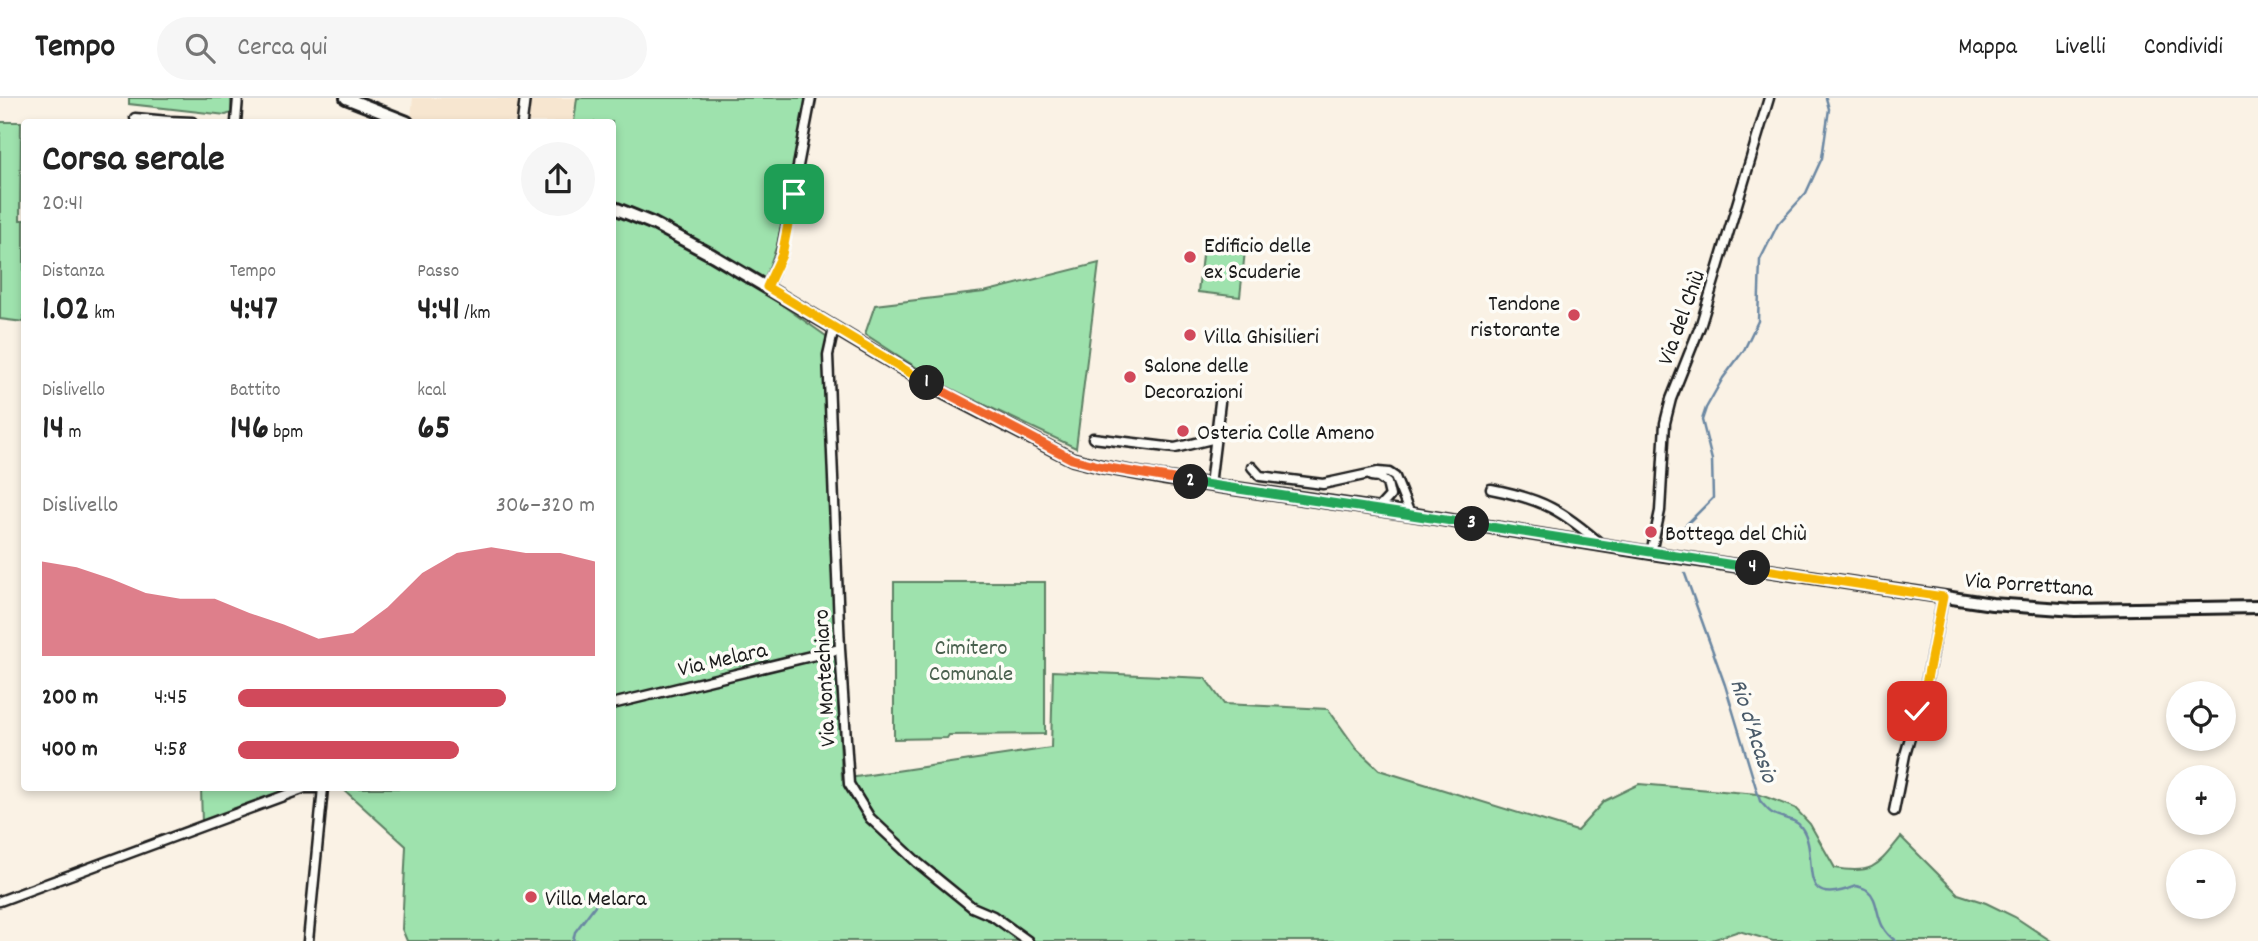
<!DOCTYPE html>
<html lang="it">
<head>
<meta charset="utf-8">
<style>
	:root { --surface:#fff; --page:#f6f6f6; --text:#222; --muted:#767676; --line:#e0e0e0; --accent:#d1495b }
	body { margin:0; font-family:Dekko,sans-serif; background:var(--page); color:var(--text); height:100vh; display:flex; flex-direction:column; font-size:26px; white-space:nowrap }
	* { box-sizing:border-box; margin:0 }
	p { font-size:23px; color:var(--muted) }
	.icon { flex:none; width:38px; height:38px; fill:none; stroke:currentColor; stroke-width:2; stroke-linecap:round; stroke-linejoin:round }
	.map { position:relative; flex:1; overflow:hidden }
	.sheet { position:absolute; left:21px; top:21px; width:595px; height:672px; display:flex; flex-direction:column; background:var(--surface); border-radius:7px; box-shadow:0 4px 10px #0003 }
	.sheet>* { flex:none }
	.buttons { position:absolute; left:2166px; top:583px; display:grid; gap:14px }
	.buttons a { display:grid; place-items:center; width:70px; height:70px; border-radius:50%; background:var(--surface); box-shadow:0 4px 10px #0003; font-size:35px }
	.pin { position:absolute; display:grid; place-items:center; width:60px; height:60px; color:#fff; margin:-30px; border-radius:14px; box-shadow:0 4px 10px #0006 }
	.km { position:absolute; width:35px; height:35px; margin:-18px; border-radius:50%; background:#222; color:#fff; font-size:19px; line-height:35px; text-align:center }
	.round { display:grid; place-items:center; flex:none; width:74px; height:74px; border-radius:37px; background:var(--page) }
	.head { display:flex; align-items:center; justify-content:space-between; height:119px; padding:0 21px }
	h1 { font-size:38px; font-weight:700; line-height:52px }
	.figures { display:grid; grid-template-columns:repeat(3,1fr); gap:10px; height:119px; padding:7px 21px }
	.figures div { display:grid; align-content:center }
	.figures b { font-size:35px; font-weight:700 }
	.figures small { font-size:19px; font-weight:400 }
	.figures p { font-size:19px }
	.chart { height:196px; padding:14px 21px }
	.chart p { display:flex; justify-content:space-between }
	.chart svg { width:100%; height:126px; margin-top:7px; fill:var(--accent); opacity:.7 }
	ul { padding:0 21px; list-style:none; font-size:23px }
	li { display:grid; grid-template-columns:112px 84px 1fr; align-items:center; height:52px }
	li i { height:18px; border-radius:9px; background:var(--accent) }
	header { display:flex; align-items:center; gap:42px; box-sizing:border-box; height:98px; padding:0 35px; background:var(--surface); border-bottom:2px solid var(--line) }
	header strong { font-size:33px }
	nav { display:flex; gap:38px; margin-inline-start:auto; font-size:24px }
	.search { width:490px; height:63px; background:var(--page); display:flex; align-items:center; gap:18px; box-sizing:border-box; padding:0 24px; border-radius:38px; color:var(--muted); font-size:26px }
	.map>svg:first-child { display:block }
	.built { fill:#f7e6d0 }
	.green { fill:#9ee2ad; stroke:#5d7f64; stroke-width:2 }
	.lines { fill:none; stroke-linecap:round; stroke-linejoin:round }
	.stream { stroke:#6b87a2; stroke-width:2.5 }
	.minor-casing { stroke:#1c1c1c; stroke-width:13 }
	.secondary-casing { stroke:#1c1c1c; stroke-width:16 }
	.minor { stroke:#fdfcf7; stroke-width:8 }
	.secondary { stroke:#fdfcf7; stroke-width:10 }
	.split-1-casing { stroke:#fff; stroke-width:14 }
	.split-2-casing { stroke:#fff; stroke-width:14 }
	.split-3-casing { stroke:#fff; stroke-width:14 }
	.split-4-casing { stroke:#fff; stroke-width:14 }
	.split-5-casing { stroke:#fff; stroke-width:14 }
	.split-1 { stroke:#f5b400; stroke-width:9 }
	.split-2 { stroke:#f0652b; stroke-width:9 }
	.split-3 { stroke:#22a559; stroke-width:9 }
	.split-4 { stroke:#22a559; stroke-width:9 }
	.split-5 { stroke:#f5b400; stroke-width:9 }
	.poi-dot { fill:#d1495b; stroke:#fdfcf7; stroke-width:2.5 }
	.labels { text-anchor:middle; stroke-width:7; stroke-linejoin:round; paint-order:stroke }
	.poi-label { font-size:23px; fill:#1c1c1c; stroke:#fdfcf7; text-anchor:start }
	.street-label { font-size:23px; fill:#1c1c1c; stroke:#fdfcf7 }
	.park-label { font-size:23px; fill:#4a614f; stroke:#fdfcf7 }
	.water-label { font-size:24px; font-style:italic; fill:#4a5b6a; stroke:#fdfcf7 }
</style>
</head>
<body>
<header>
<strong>Tempo</strong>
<div class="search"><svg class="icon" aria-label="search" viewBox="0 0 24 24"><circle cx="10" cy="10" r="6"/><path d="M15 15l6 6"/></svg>Cerca qui</div>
<nav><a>Mappa</a><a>Livelli</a><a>Condividi</a></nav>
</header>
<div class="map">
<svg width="2258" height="843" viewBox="0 0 2258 843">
	<rect width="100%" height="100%" fill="#faf2e5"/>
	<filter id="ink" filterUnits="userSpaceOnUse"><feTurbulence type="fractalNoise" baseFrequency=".0143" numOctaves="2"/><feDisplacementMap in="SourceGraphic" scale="14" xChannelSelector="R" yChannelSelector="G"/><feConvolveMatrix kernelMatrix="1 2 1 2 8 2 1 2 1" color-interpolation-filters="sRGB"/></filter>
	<g filter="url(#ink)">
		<path class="built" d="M413,0h164l-3,24h-151l-12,-5z"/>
		<path class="green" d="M129,0h102v15l-5,2 -97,-11z
			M577,0h230l-30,147 -16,45 65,46 9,308 7,135 209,-31 2,-77 152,7 19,26 104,5 28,39 23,22 198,61 27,-30 35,-17 119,10 37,14 15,16 25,44c39,7 43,-3 66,-31l57,57 28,9 29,14 36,24h-278l-34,-10 -30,10h-1209l-1,-2 -5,2h-87l-5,-12 4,-83 -64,-58h270v-666h-38z
			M0,24h21l-1,98h4v102l-24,-3z
			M1203,148l42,5 -5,46 -42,-5z
			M1099,165l-23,185 -131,-62 -80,-52 10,-29 109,-13z
			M894,484h151v152l-96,1 -2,3 -53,1z
			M201,690h104l-103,36z"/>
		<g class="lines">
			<path class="stream" d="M1680,440l4,-11 29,-29 -1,-38 -10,-40 4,-12 17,-30 21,-28 14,-29 2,-61 18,-36 28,-31 16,-35 7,-49 -3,-11
				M1685,476l40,111 35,116c4,4 7,9 12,12 9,6 23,5 29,14 21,27 -10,85 55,59 1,0 11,3 11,4 15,11 5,35 29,51
				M573,843l2,-9 21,-28"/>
			<defs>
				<path id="minor" d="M135,20l34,3v1
					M169,23l23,1
					M236,24l2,-24
					M522,24l3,-24
					M767,189l14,-32 30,-157
					M834,230l-6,27 12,294 9,135 21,34 48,45 54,44 21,9 35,25
					M1093,340l82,10 41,-10
					M1252,369l8,9 63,8 55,-12 11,1 6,4 15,37
					M1371,378l7,1 9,6 3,13 -12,13
					M1210,387l11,-91
					M1491,391c52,10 72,22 111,56
					M1651,455l9,-42 5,-88 6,-24 30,-75 68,-226
					M612,606l228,-55
					M1894,713l11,-56 22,-76 16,-82
					M0,803l305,-113h18
					M308,843l15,-153"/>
				<path id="secondary" d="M346,0l61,24
					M612,109l42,17 58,31 230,137 130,67 31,8 60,11 247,36 241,39 341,51 83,6 183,-3"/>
			</defs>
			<use href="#minor" class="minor-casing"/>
			<use href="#secondary" class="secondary-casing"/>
			<use href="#minor" class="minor"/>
			<use href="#secondary" class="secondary"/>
		</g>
	</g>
	<g class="lines" filter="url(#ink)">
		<defs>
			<path id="split-1" d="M794,96l-12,61 -15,32 160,96"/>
			<path id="split-2" d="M927,285l145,76 31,8 88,15"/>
			<path id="split-3" d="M1191,384l281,42"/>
			<path id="split-4" d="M1472,426l281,44"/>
			<path id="split-5" d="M1753,470l190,29 -16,82 -10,32"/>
		</defs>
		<use href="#split-1" class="split-1-casing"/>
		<use href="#split-2" class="split-2-casing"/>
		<use href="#split-3" class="split-3-casing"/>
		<use href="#split-4" class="split-4-casing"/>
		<use href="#split-5" class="split-5-casing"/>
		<use href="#split-1" class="split-1"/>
		<use href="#split-2" class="split-2"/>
		<use href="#split-3" class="split-3"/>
		<use href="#split-4" class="split-4"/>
		<use href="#split-5" class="split-5"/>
	</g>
	<g class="poi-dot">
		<circle cx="1190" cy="159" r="7"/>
		<circle cx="1574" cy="217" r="7"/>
		<circle cx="1190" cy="237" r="7"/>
		<circle cx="1130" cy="279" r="7"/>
		<circle cx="1183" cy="333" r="7"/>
		<circle cx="1651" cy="434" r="7"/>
		<circle cx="531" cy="799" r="7"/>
	</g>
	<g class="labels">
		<g class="poi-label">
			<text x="1204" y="154">Edificio delle<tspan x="1204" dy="26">ex Scuderie</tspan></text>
			<text x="1560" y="212" text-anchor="end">Tendone<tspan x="1560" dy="26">ristorante</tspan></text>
			<text x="1204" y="245">Villa Ghisilieri</text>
			<text x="1144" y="274">Salone delle<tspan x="1144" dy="26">Decorazioni</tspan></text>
			<text x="1197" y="341">Osteria Colle Ameno</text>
			<text x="1665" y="442">Bottega del Chiù</text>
			<text x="545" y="807">Villa Melara</text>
		</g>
		<g class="street-label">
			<text transform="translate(1680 219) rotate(-70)" y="8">Via del Chiù</text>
			<text transform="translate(2029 485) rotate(4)" y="8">Via Porrettana</text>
			<text transform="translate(722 560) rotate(-13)" y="8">Via Melara</text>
			<text transform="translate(823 580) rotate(-93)" y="8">Via Montechiaro</text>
		</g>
		<g class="park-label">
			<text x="971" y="556">Cimitero<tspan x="971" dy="26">Comunale</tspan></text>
		</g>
		<g class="water-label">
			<text transform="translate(1755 632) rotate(72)" y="8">Rio d'Acasio</text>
		</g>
	</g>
</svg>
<div class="buttons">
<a><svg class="icon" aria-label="locate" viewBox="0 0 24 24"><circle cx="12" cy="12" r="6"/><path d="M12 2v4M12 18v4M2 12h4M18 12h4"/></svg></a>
<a>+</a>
<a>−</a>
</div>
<div class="pin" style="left:794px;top:96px;background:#1e9e55"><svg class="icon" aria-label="arrive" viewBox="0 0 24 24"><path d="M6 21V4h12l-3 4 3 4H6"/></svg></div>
<div class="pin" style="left:1917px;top:613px;background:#d93025"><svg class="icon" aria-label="check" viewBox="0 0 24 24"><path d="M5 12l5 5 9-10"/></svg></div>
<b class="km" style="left:927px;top:285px">1</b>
<b class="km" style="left:1191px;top:384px">2</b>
<b class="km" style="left:1472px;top:426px">3</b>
<b class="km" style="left:1753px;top:470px">4</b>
<section class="sheet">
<div class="head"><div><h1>Corsa serale</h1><p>20:41</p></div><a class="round"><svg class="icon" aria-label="share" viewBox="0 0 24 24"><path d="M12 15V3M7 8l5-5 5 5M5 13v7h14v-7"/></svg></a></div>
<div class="figures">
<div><p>Distanza</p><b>1.02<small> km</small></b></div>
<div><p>Tempo</p><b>4:47</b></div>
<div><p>Passo</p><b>4:41<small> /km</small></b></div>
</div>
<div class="figures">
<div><p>Dislivello</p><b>14<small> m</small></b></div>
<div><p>Battito</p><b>146<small> bpm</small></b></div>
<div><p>kcal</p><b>65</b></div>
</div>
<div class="chart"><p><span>Dislivello</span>306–320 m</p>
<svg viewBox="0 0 160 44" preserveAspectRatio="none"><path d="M0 44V11L10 13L20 17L30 22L40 24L50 24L60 29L70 33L80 38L90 36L100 27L110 15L120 8L130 6L140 8L150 8L160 11V44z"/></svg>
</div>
<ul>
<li><b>200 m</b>4:45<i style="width:75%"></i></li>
<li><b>400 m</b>4:58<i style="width:62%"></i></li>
</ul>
</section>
</div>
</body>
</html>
